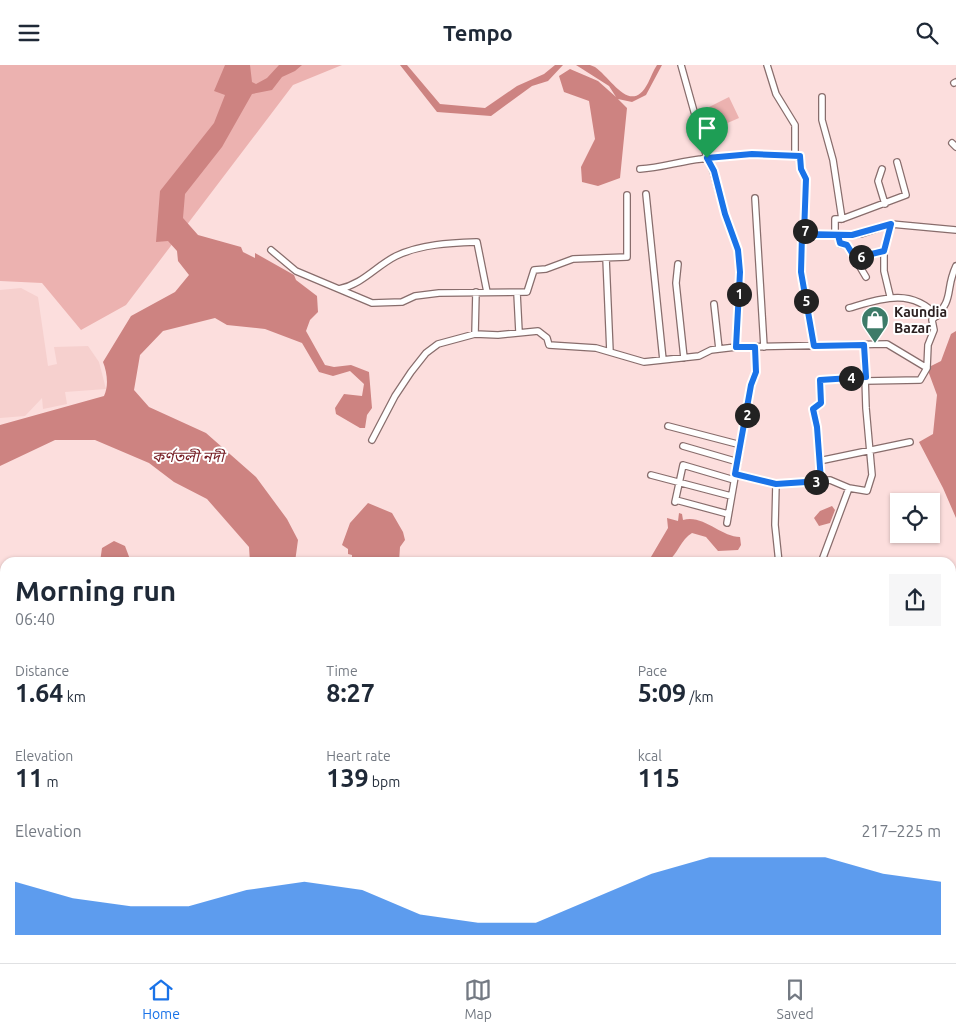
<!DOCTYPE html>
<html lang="en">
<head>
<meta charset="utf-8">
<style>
	:root { --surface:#fff; --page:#f6f6f7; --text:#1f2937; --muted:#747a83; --line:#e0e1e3; --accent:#1a73e8 }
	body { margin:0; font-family:Ubuntu,"Noto Sans Bengali",sans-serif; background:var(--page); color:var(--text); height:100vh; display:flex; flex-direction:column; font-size:19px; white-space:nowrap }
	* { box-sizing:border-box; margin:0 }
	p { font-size:16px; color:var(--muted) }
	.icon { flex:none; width:28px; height:28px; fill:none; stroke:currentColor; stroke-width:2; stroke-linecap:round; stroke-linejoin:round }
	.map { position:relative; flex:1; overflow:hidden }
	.drawer { position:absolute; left:0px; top:492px; width:956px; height:406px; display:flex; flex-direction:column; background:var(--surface); border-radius:15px 15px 0 0; box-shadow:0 1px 4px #0004 }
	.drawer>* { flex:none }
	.tools { position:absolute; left:890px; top:428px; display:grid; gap:10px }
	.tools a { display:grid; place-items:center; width:50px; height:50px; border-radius:0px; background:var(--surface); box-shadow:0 1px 4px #0004; font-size:25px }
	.pin { position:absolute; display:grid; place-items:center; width:42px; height:42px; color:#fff; margin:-51px -21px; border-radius:50% 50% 50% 0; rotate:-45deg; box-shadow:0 0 5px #0007 }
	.pin .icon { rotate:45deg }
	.km { position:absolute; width:25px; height:25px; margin:-12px; border-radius:50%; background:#222; color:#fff; font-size:14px; line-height:25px; text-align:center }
	.round { display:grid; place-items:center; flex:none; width:52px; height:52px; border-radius:0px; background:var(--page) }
	.summary { display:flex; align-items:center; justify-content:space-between; height:85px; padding:0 15px }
	h1 { font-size:28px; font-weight:600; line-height:38px }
	.stats { display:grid; grid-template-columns:repeat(3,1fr); gap:8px; height:85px; padding:5px 15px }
	.stats div { display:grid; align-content:center }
	.stats b { font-size:25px; font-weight:600 }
	.stats small { font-size:14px; font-weight:400 }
	.stats p { font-size:14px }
	.chart { height:140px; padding:10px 15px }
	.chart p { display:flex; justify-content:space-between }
	.chart svg { width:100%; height:90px; margin-top:5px; fill:var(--accent); opacity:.7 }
	header { display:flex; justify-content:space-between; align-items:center; height:65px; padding:0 15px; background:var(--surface); font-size:22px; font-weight:600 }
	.dock { display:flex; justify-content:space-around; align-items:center; height:70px; border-top:1px solid var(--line); background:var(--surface); font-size:14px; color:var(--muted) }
	.dock a { display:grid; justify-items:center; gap:2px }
	.dock .current { color:var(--accent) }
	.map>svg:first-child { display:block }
	.built { fill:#f6d0ce }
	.green { fill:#ecb2b0 }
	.water { fill:#cd8381 }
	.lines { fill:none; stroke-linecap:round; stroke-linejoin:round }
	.minor-casing { stroke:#886d6c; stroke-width:8 }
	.minor { stroke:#fff; stroke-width:5.5 }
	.route-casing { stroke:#fff; stroke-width:10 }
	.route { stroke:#1a73e8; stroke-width:6 }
	.labels { text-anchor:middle; stroke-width:4; stroke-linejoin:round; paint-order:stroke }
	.poi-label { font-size:14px; font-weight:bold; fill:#2a1f1f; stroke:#fff; text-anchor:start }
	.water-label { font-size:15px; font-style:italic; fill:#761d24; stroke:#fff }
</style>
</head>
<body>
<header><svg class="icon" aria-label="menu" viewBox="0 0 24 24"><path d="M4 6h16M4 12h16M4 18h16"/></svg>Tempo<svg class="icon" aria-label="search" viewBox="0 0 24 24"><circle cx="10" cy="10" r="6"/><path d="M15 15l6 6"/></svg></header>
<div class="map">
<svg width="956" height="898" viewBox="0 0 956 898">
	<rect width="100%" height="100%" fill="#fcdedd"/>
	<path class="built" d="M21,223l17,9 10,69 9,-2 -3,-17 34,-1 11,16 7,27 -41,3 2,12 -24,5 -1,-11 -17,18 -25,2v-128z"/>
	<path class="green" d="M0,0h342l-49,20 -167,220 -45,25 -39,-47 -42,-2z
		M729,32l10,21 -30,13 -8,-20z"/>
	<path class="water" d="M225,0h25l2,17 4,2 11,-6 12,-13h23l-7,6 -13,6 -10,13 -20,4 -30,53 -37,47 -2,24 15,17 43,12 2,5 12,6v-5l39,22 2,5 21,16 1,16 -8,8 -4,11 19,34 9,2 17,-2 18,7 3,36 -5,7 -2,13h-5l-24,-14 -1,-6 9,-14 18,2 2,-12 -14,-13 -17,5 -14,-4 -17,-29 -37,-14 -38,-4 -12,-7 -52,13 -23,24 -6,35 15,17 57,26 50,44 31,42 11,21 -3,22h-45l-1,-15 -42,-48 -33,-17 -25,-19 -54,-23h-40l-55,26v-41l104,-29c5,-10 3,-24 -1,-34l28,-46 44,-24 14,-17 -11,-14 -1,-10 -9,-10 -12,1 4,-51 54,-68 11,-28 -11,-4z
		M400,0h7l33,39 45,4 32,-22 27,-12 11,-9h8l-15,16 -16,5 -41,30 -54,-4z
		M576,0h14l5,2c17,12 36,49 53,16 3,-6 5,-12 9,-18h5l-16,30 -14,7 -14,-3 9,9 -7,70 -22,8 -16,-4 -1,-15 14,-28 -6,-38 -25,-9 -5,-16 11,-7 28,12 18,16 -7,-11z
		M956,266v187l-13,-30 -24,-46 14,-8 4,-39 -10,-27 14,-7 10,-27z
		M368,438l24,10 11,19 2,8 -5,7 -1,15h-47v-7l-4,-1v-5l-6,-4 8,-22z
		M832,441l3,4 -5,13 -11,3 -5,-8 6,-7z
		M679,448l3,1 1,6c20,-6 38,17 57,17l1,8 -3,5 -20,1 -12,-14 -14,-4c-11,6 -14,21 -25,29h-19l20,-34 -1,-10 11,3z
		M114,476l11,5 6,16h-31l2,-14z
		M956,631v267h-42l2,-4h35v-186l4,-3 -4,-13v-54z
		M422,894h104l2,4h-106z"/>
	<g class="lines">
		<defs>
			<path id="minor" d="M681,0l26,93 6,13 12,43 13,36 2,22 -4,75
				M767,0l9,29 19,31v31h5l1,13 5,10 -2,55 34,1 2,9 7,1 19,32
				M954,18l2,-1
				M822,32v23l11,40 9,59h-7v15
				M952,78l4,4
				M640,104c21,-1 41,-8 61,-10 32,-5 63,-5 94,-3
				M882,104l-4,12 7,23
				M646,129l17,166
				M755,133l9,149
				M842,154l64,-24 -9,-33
				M804,169h-2l-1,38 13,74
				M838,170l23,-1 30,-10 65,6
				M271,185l25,21 76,32 30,-1 13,-6 24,-3 88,-1 7,-22 12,-1 27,-10 54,-2v-62
				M606,193l4,94
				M855,193l29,-7
				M678,199l-2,19 8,75
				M339,224c24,-5 37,-23 57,-33 25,-12 54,-13 81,-14l10,50
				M517,228l2,39
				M890,231l-6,-25v-19l7,-28
				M714,239l5,45
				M849,243c31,-9 62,-21 88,8
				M475,269l1,-42
				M865,316l55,-1 7,-12
				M668,361l73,19
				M372,375l23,-44 16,-24 15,-19 12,-9 37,-10 23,1 40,-4 9,7 2,7 47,3 48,14 55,-6 12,-6 25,-3 151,-3 40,24 1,-23 6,-15 -2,-10c24,-22 12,-28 24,-54
				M683,381l55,16
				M819,396l91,-19
				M735,409l41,10 54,-4 19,8 18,3 5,-16 -6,-67 -2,-63
				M651,410l80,21
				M821,416l-4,-55 -4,-17 8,-6 -1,-23 45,-3
				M776,419l-1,41 4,38
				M676,435l52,14
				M675,437l8,-37 51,15
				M727,458l24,-138 5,-13 -1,-25
				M821,498l28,-75
				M951,571l5,2
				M0,578l5,1
				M0,797l5,-6
				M41,894l2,4
				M220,894l2,4
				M244,894l4,4
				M765,894l2,4
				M74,898l3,-4
				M578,898l14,-4"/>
		</defs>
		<use href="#minor" class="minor-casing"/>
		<use href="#minor" class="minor"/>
	</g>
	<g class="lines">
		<defs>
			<path id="route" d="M707,93l7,13 11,43 13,36 2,22 -4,75h19l1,25 -5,13 -16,89 41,10 45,-3 -4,-54 -4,-18 8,-6 -1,-23 46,-3 -2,-32 -50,1 -13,-74 1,-37h36l2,8 7,2 8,13 29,-7 7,-27 -39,11 -48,-1 2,-55 -5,-10 -1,-13 -48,-2 -45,4"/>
		</defs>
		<use href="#route" class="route-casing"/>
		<use href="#route" class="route"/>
	</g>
	<defs>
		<symbol id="shop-pin" viewBox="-11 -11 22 30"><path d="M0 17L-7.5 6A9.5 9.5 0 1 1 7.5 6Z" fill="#3d7b68" stroke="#fff"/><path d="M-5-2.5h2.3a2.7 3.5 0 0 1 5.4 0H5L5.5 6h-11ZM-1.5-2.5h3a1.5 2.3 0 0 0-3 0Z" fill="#fff"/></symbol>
	</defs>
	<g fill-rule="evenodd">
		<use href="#shop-pin" x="859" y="239" width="32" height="43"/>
	</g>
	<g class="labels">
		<g class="poi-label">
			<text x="894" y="252">Kaundia<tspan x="894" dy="16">Bazar</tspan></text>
		</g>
		<g class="water-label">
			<text x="188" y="397">কর্ণতলী নদী</text>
		</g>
	</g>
</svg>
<div class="tools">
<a><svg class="icon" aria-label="locate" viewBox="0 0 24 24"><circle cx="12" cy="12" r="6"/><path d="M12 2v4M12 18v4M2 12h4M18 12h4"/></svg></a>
</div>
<div class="pin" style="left:707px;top:93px;background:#1e9e55"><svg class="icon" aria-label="arrive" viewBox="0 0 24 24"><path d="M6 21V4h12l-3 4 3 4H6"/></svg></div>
<b class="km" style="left:739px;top:229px">1</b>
<b class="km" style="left:747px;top:350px">2</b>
<b class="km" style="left:816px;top:417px">3</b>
<b class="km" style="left:851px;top:313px">4</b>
<b class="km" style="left:806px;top:236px">5</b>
<b class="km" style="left:861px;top:192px">6</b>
<b class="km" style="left:805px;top:166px">7</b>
<section class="drawer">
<div class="summary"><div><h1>Morning run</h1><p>06:40</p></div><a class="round"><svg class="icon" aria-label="share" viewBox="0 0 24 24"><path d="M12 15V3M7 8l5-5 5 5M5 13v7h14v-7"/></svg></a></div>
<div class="stats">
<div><p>Distance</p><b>1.64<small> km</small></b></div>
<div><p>Time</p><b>8:27</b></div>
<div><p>Pace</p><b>5:09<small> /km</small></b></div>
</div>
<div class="stats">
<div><p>Elevation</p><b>11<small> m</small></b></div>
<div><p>Heart rate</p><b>139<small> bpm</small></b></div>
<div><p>kcal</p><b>115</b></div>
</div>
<div class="chart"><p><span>Elevation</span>217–225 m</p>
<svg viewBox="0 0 160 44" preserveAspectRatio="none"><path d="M0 44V18L10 26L20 30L30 30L40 22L50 18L60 22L70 34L80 38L90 38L100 26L110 14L120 6L130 6L140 6L150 14L160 18V44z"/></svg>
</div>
</section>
</div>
<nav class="dock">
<a class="current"><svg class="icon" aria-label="home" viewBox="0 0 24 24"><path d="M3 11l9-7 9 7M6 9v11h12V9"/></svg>Home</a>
<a><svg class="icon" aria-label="map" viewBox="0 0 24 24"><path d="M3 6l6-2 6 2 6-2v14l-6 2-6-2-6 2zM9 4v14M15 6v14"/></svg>Map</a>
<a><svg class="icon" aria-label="saved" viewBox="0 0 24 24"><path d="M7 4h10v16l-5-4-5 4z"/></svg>Saved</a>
</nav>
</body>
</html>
